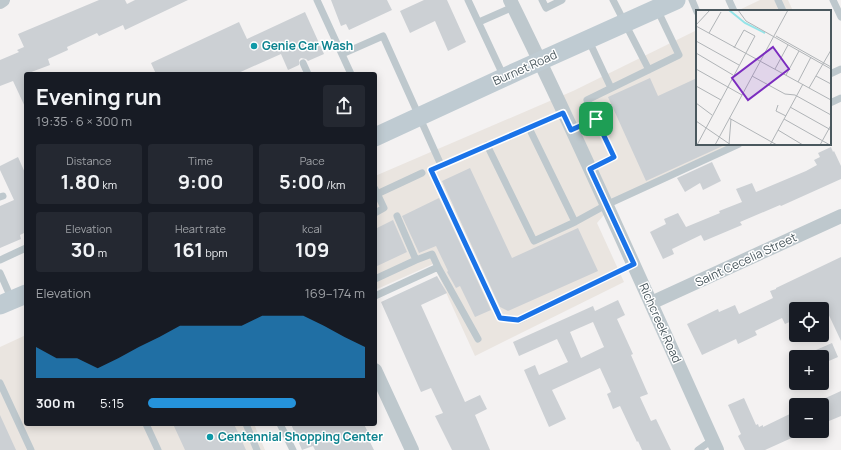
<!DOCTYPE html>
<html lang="en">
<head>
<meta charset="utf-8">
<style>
	:root { --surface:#171b24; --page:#242831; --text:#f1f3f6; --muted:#9ea1a6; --accent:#2593db }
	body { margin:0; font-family:Manrope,sans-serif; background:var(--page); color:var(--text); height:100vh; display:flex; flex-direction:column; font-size:15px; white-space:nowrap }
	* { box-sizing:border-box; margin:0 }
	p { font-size:13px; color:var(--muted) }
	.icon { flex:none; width:22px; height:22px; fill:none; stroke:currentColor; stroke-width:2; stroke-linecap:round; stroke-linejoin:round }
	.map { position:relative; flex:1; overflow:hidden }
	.drawer { position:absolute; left:24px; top:72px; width:353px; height:354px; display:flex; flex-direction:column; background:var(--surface); border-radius:4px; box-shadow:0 2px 10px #0003 }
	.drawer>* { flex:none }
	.buttons { position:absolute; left:789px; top:302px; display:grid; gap:8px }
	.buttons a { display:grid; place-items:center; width:40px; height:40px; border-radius:4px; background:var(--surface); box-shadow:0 2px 10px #0003; font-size:20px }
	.pin { position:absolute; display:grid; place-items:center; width:34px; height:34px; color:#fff; margin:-17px; border-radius:8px; box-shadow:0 2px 6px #0006 }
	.round { display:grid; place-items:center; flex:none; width:42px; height:42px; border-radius:4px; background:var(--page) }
	.head { display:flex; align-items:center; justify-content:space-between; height:68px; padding:0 12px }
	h1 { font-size:22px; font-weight:700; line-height:30px }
	.metrics { display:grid; grid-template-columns:repeat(3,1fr); gap:6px; height:68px; padding:4px 12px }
	.metrics div { display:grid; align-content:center; border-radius:4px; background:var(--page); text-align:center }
	.metrics b { font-size:20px; font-weight:700 }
	.metrics small { font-size:11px; font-weight:400 }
	.metrics p { font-size:11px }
	.chart { height:112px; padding:8px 12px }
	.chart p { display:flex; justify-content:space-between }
	.chart svg { width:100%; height:72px; margin-top:4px; fill:var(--accent); opacity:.7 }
	ul { padding:0 12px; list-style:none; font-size:13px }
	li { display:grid; grid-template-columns:64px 48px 1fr; align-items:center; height:30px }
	li i { height:10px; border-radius:5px; background:var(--accent) }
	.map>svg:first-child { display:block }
	.commercial { fill:#eae5e0 }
	.building { fill:#ccd0d4; fill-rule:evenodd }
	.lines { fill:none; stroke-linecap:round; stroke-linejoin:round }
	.lane { stroke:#bec8cd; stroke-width:7 }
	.street { stroke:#bec8cd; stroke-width:14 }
	.secondary { stroke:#bfcbd2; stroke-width:19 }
	.route-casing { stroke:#fff; stroke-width:8 }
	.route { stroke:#1a73e8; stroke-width:5 }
	.culture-dot { fill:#0f9aa8; stroke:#fff; stroke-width:1.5 }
	.labels { text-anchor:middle; stroke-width:3; stroke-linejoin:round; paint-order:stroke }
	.culture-label { font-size:12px; font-weight:bold; fill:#0d838f; stroke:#fff; text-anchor:start }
	.street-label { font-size:12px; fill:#4a585e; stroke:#fff }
	.inset-river { fill:none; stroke:#94e4e8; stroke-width:2 }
	.inset-road { fill:none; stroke:#b0b4b7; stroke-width:1 }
	.view { fill:#7b2cbf; fill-opacity:0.15; stroke:#7b2cbf; stroke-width:2 }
	.inset-edge { fill:none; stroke:#4a585e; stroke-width:2 }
</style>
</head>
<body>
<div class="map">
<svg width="841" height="450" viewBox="0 0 841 450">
	<rect width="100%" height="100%" fill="#f4f2f2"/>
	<path class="commercial" d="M760,0h28l5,11h-56z
		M697,30v114h36l-112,51 -24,28 27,59 -149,74 -42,-92 -58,26v-114l198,-85z
		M26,335v89h228l11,26h-265v-103z"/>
	<path class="building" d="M99,0h26l2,4 8,-4h53l-63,30 -2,-5 -24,11 -2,-3 -30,14 1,3 -20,9 2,6 -24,9v35l-13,-28 -13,5v-26l19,-8 -2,-2 7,-3 -6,-13z
		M331,0h56l5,10 -43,20 -3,-6 -5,2z
		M424,0h23l19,42 -18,9 -13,-30 -25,12 -10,-22z
		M305,12l19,42 -16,7 -2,-2 -5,-1 -2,2v5l-11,5 -7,-16 -45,20h-80l-5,-11 88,-41 8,17z
		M650,78l8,18 39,-18v66h30l-81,37 -38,-84z
		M831,147l2,5 1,-1 7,15v13l-60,27 -1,-1 -40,17 2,3 -38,16 -3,-6 -29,14 2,5 -11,5 -13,-27 16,-8 -2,-5 14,-6 8,14 34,-14 -1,-2 23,-9 -6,-13 16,-6 4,9 50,-21 11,-6 -3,-5 6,-3 -2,-4z
		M18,157l8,18v57l-6,3 1,4 -21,9v-42l14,-6 -14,-30v-4z
		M712,162l9,19 -18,9 -3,-7 -15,9 -8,-14z
		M470,168l42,90 66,-30 20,43 -90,40 -8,-4 -58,-126z
		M439,198l52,112 -16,7 -15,-31 -4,2 -9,-16 1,-1 -12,-25 -17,7 -17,-37z
		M393,220l14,32 -32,15v-38z
		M841,257v84l-15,-32h-30v10l-11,5 -3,-6 -27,13 2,4 -19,9 -2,-5 -34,16 -15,-31 31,-15 1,3 16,-7 4,9 34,-16 -3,-7 6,-2v-1z
		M437,276l10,17 -26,12 44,97 15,-7 7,14 -12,6 15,35h-38l-17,-34 8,-3 -12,-25 -10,4 -40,-90z
		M618,300l7,15 -8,4 16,35 -2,1 17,39 -8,3 11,24 5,-2 15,31h-29l-4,-9 -1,1 -17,-36 -7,3 -6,-15 4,-2 -11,-24 -48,22 14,29 -17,8 -25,-57 11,-5 4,10 29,-13 -11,-23 -38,17 -6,-14 80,-36 2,5zM593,322l11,25 -23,11 -11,-26z
		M832,343l6,14 -16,7v-7h-22z
		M841,391v25l-12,5 -10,-20z
		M744,398l12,27 2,-1 1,3 4,-2v2l33,-16v25l-31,14h-20l-7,-14 3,-2 -13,-29z
		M0,415l16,35h-16z
		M173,424h61l12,26h-61z
		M291,424h73l7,15 -2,1 5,10h-59l-2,-4 -11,4z"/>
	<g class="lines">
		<path class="lane" d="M317,0l34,74
			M468,0l36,77
			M542,0l4,8 16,-8
			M613,0l36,70
			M692,0l5,12
			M729,0l5,11
			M778,0l5,11
			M833,0l8,17
			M479,22l34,-15
			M589,41l22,47
			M342,54l41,-18 58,129
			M303,63l5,11
			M830,74l11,-5
			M830,103l11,-5
			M563,113l-132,57 69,148 19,2 115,-56
			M571,130l25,-11
			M487,145l47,96 41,-19 -46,-94
			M590,169l24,-12 -27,-57 92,-45 -22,-46
			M375,189l9,19 -9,5
			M377,194l45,-21
			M0,197l3,-1
			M575,222l31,-17 133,-61
			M0,260l26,-12
			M438,267l40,72
			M0,273l12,27
			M375,279l41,-19
			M375,296l63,-29 -6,-13 -16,6 -19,-44
			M0,383l31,67
			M146,424l12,26
			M246,424l11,26
			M280,424l13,26
			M698,450l14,-10"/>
		<path class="street" d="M510,0c73,148 139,300 207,450
			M0,2l3,-2
			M651,303l190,-87
			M375,370l37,80"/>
		<path class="secondary" d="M375,137l145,-67 156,-70
			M0,305l26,-11"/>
	</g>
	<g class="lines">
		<defs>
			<path id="route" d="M563,113l8,17 25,-11 18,38 -24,12 44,95 -116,56 -18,-2 -69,-148z"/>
		</defs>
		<use href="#route" class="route-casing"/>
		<use href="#route" class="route"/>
	</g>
	<g class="culture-dot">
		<circle cx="254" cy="46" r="4"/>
		<circle cx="210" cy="437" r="4"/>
	</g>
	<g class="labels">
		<g class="culture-label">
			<text x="262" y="50">Genie Car Wash</text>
			<text x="218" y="441">Centennial Shopping Center</text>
		</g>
		<g class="street-label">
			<text transform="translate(525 68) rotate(-24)" y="4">Burnet Road</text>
			<text transform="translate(746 260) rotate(-25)" y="4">Saint Cecelia Street</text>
			<text transform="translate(660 323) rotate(66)" y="4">Richcreek Road</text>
		</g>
	</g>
	<g transform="translate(696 10)">
		<rect width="135" height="135" fill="#f4f2f2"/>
		<path class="inset-river" d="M33,0l16,13 20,10"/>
		<path class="inset-road" d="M15,0h16M42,0l8,11 85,48M0,15l14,-15M0,16l135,74M13,23l12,-21M80,26l55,31M0,31l43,24M0,43l37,22M0,59l46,26M79,59l13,-24M90,65l13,-24M56,66l33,18 10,1 36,20M120,66l15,8M102,72l13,-25M0,76l25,14M113,78l22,-38M0,93l16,12M82,95l-2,6 10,5M94,97l41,23M33,108l48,27M88,109l46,26M0,111l35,24M82,120l25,15M33,134l2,-25M1,135l58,-109 -11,-6 -10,18M19,135l73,-135M74,135l33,-61M124,135l11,-20"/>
		<path class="view" d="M77,37l16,22 -41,31 -16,-22z"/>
		<rect width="135" height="135" class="inset-edge"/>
	</g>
</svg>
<div class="buttons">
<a><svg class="icon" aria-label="locate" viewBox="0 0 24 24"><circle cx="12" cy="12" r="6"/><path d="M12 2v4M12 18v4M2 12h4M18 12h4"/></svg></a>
<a>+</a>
<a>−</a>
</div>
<div class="pin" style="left:596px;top:119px;background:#1e9e55"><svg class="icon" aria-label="arrive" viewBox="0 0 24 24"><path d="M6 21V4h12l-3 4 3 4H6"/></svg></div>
<section class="drawer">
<div class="head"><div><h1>Evening run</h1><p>19:35 · 6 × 300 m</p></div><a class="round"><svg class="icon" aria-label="share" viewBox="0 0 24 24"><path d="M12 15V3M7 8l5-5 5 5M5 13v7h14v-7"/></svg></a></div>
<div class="metrics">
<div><p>Distance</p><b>1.80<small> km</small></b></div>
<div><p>Time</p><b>9:00</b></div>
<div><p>Pace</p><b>5:00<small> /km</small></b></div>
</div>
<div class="metrics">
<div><p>Elevation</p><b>30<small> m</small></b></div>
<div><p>Heart rate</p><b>161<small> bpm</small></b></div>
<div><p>kcal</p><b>109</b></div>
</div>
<div class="chart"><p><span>Elevation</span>169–174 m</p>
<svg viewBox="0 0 160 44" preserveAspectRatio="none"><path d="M0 44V25L10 32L20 32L30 38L40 32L50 25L60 19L70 12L80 12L90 12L100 12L110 6L120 6L130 6L140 12L150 19L160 25V44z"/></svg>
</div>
<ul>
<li><b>300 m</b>5:15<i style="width:68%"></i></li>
</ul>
</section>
</div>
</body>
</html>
